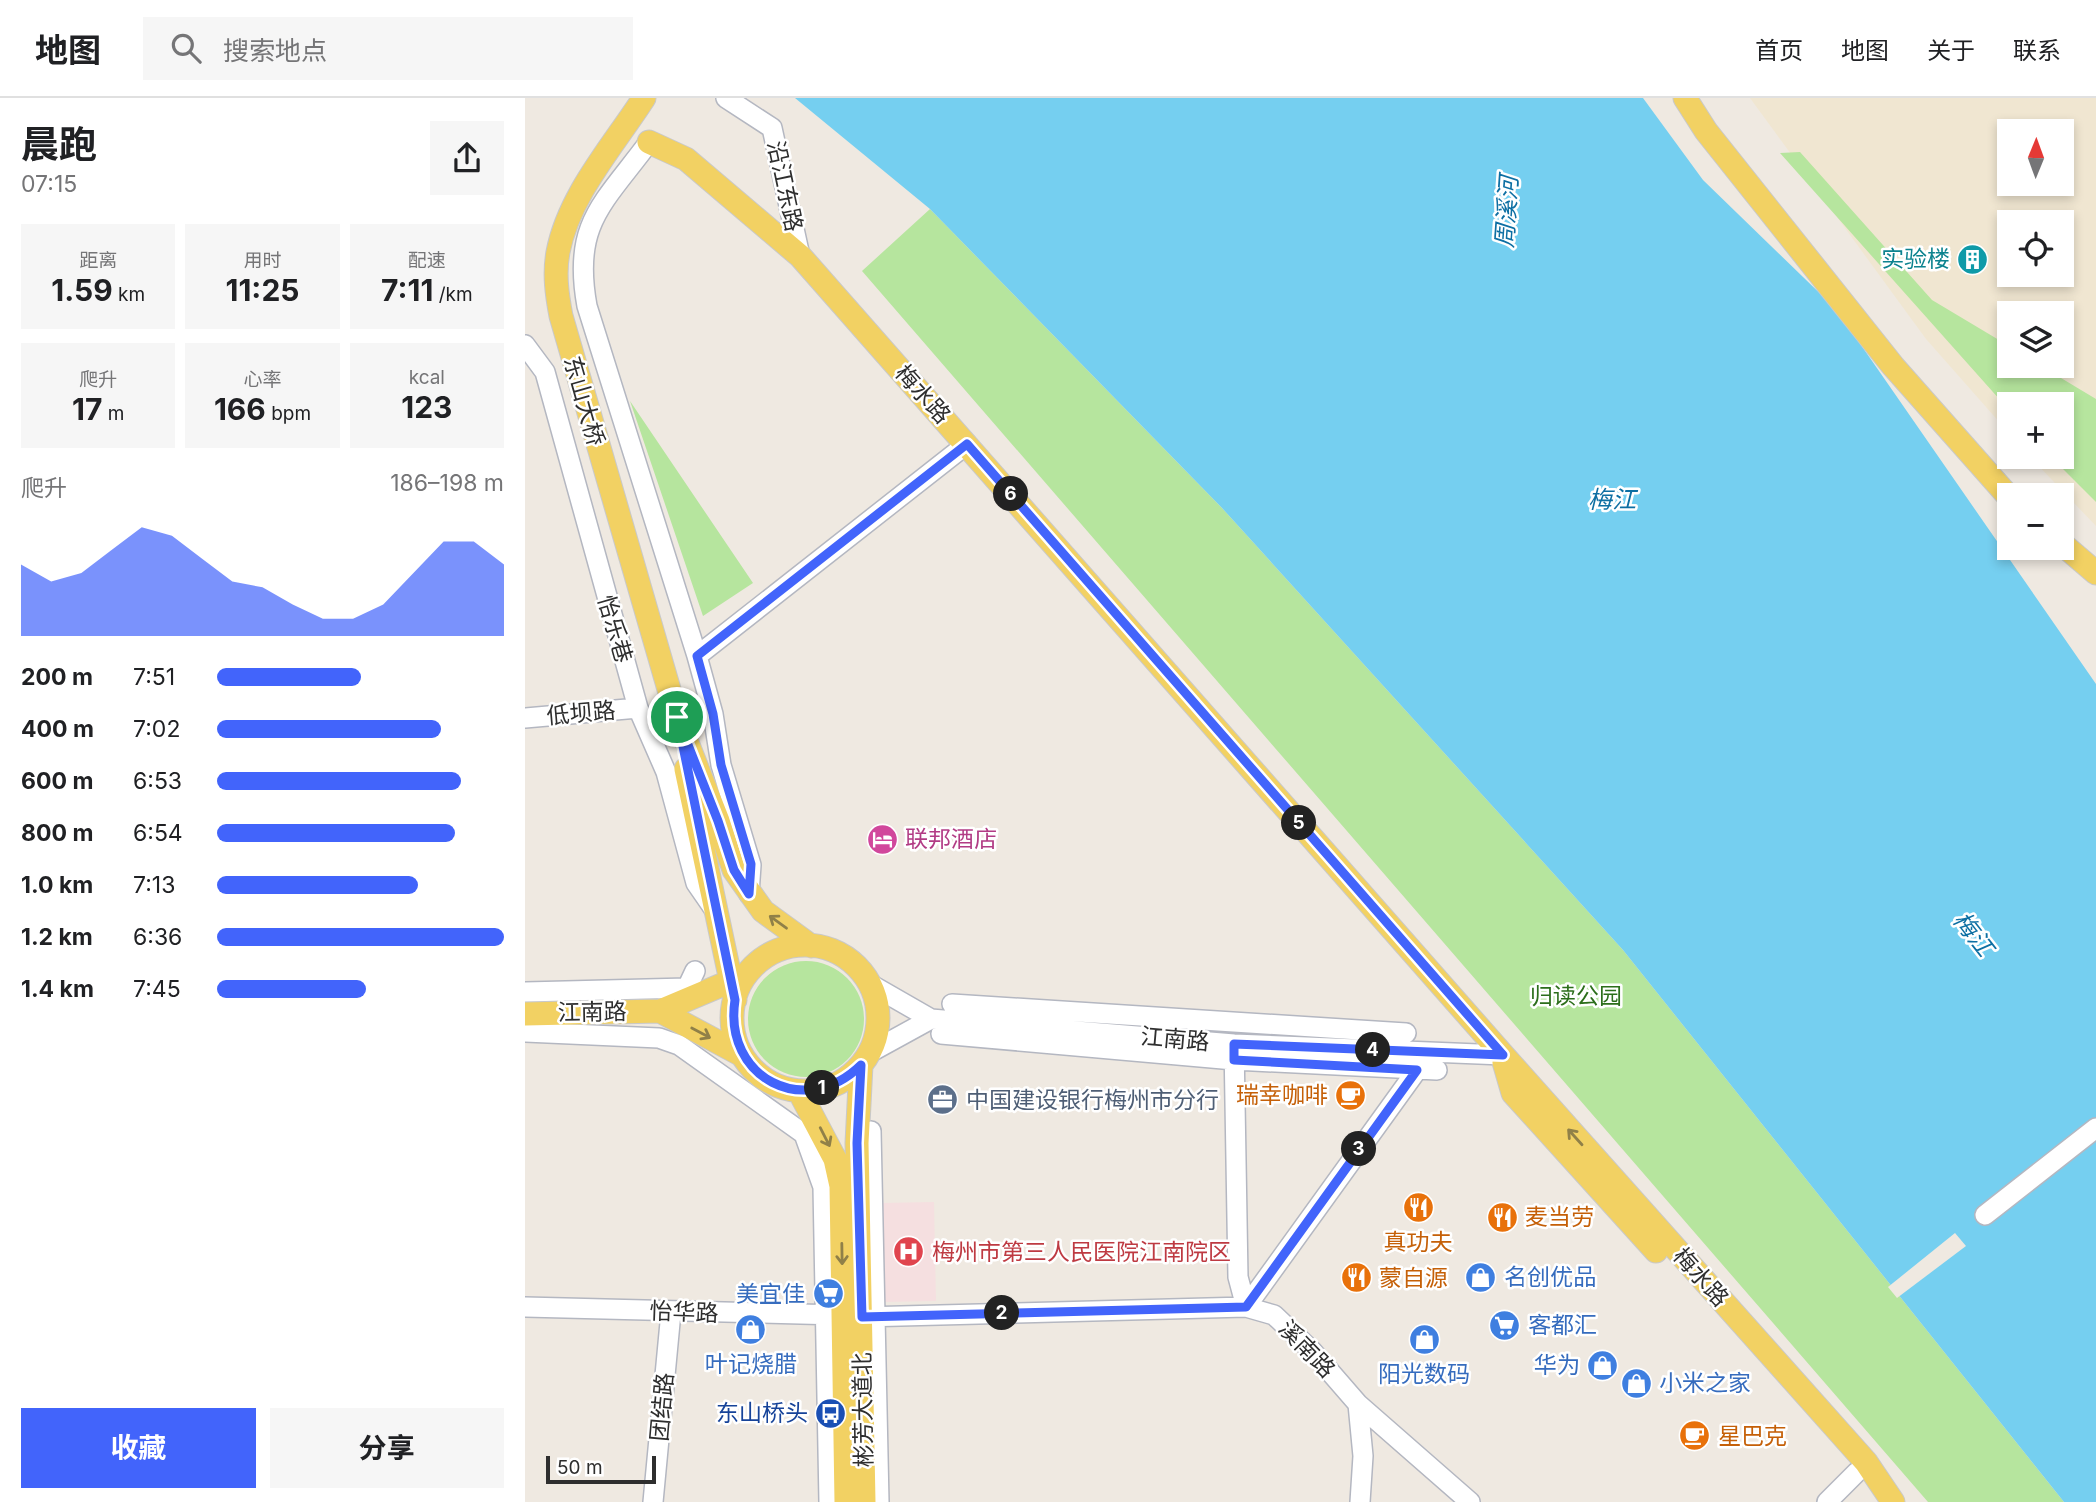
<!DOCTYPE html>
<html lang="zh">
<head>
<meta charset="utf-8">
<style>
	:root { --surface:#fff; --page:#f6f6f6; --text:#202124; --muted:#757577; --line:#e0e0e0; --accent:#4264fb }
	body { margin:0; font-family:Inter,"Noto Sans SC",sans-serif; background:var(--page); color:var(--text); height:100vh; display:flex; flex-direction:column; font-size:26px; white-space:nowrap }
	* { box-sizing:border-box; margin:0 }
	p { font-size:23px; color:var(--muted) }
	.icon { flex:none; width:38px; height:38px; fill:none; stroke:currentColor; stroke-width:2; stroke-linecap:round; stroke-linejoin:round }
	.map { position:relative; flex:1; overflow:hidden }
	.sheet { display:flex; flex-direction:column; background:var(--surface); width:525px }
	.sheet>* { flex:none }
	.needle { width:46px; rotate:1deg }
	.buttons { position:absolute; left:1472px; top:21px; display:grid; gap:14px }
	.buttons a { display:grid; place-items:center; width:77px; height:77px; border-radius:0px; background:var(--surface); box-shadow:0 4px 10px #0003; font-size:35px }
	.scale { position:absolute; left:21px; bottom:18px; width:110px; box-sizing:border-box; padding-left:7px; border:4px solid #2e2e2e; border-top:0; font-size:19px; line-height:24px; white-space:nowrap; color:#2e2e2e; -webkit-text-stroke:5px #fff; paint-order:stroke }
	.pin { position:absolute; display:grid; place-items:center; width:60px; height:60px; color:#fff; margin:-30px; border:4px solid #fff; border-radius:50%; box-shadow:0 2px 7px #0007 }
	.km { position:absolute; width:35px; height:35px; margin:-18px; border-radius:50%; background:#222; color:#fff; font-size:19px; line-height:35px; text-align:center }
	.round { display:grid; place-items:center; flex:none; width:74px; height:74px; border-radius:0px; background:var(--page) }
	.overview { display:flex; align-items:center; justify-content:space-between; height:119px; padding:0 21px }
	h1 { font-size:38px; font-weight:700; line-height:52px }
	.figures { display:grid; grid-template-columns:repeat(3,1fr); gap:10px; height:119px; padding:7px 21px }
	.figures div { display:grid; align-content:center; border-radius:0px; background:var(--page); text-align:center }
	.figures b { font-size:30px; font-weight:700 }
	.figures small { font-size:19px; font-weight:400 }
	.figures p { font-size:19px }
	.chart { height:196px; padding:14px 21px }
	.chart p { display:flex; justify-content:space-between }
	.chart svg { width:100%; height:126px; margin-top:7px; fill:var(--accent); opacity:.7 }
	.primary-button { display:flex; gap:14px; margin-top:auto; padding:14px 21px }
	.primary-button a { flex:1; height:80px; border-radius:0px; background:var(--accent); color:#fff; font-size:28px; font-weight:700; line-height:80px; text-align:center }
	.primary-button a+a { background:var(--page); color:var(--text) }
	ul { padding:0 21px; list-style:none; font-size:23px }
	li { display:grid; grid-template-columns:112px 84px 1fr; align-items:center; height:52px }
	li i { height:18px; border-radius:9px; background:var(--accent) }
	header { display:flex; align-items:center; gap:42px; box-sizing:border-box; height:98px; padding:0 35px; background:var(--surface); border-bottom:2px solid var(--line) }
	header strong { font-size:33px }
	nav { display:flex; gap:38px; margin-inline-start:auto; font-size:24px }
	.search { width:490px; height:63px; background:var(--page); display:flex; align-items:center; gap:18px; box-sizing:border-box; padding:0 24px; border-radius:0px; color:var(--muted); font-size:26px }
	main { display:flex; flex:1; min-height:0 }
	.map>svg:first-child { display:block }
	.education { fill:#f0e6d1; fill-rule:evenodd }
	.medical { fill:#f5dfe0 }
	.green { fill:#b6e59e }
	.water { fill:#75cff0 }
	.pier { fill:#efe9e1 }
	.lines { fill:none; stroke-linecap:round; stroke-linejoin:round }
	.minor-casing { stroke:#b4b7c1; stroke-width:22 }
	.major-casing { stroke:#c9c9c9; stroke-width:25 }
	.minor { stroke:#fff; stroke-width:19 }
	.major { stroke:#f2d163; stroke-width:23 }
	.oneway { stroke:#908048 }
	.route-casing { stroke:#fff; stroke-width:14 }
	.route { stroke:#4264fb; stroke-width:9 }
	.labels { text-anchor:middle; stroke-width:5; stroke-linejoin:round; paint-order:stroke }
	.street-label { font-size:23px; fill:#2e2e2e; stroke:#fff }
	.culture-label { font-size:23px; fill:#0d838f; stroke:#fff; text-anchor:end }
	.hotel-label { font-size:23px; fill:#b23c85; stroke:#fff; text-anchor:start }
	.park-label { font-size:23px; fill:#2c6e1b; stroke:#fff }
	.food-label { font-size:23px; fill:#c56008; stroke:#fff; text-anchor:start }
	.service-label { font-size:23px; fill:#4e5e75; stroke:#fff; text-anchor:start }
	.health-label { font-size:23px; fill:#be3a42; stroke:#fff; text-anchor:start }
	.shop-label { font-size:23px; fill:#366cbe; stroke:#fff; text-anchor:start }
	.transit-label { font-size:23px; fill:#164399; stroke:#fff; text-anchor:end }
	.water-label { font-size:24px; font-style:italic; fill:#0d6fa3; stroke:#fff }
</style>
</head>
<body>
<header>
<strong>地图</strong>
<div class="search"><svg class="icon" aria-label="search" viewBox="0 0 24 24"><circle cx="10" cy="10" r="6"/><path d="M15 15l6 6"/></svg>搜索地点</div>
<nav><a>首页</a><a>地图</a><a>关于</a><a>联系</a></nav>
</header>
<main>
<section class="sheet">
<div class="overview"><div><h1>晨跑</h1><p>07:15</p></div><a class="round"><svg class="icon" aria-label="share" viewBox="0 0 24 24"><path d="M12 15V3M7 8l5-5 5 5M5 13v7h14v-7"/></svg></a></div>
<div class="figures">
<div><p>距离</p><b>1.59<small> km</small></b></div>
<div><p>用时</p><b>11:25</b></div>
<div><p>配速</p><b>7:11<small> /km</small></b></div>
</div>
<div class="figures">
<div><p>爬升</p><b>17<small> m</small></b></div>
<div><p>心率</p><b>166<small> bpm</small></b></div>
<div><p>kcal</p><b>123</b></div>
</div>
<div class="chart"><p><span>爬升</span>186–198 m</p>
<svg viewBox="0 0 160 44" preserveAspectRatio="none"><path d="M0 44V19L10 25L20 22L30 14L40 6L50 9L60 17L70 25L80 27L90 33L100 38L110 38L120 33L130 22L140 11L150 11L160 19V44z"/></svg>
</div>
<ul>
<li><b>200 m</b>7:51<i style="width:50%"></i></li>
<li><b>400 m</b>7:02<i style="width:78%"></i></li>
<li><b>600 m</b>6:53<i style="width:85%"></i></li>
<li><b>800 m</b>6:54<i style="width:83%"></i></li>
<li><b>1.0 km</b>7:13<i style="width:70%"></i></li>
<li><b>1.2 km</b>6:36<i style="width:100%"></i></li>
<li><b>1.4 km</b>7:45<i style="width:52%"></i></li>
</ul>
<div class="primary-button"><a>收藏</a><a>分享</a></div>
</section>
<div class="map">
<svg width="1571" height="1404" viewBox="0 0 1571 1404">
	<rect width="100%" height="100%" fill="#efe9e1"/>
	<path class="education" d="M1225,0h346v428l-66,-69h31v-53h-52v29l-83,-94zM1484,33h52v53h-52zM1484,124h52v53h-52zM1484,215h52v53h-52z"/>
	<path class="medical" d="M409,1104l2,99 -53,1 -2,-99z"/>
	<path class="green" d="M1275,54l132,148 77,46v20h32l55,33v103l-45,-45h10v-53h-52v6l-229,-257z
		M405,111l292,299 401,442 441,552h-136l-1066,-1231z
		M105,303l123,182 -50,33z
		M223 921a58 58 0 1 1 116 0a58 58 0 1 1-116 0Z"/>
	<path class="water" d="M270,0h848l60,82 133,129 260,375v818h-32l-441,-552 -401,-442 -292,-299z"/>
	<path class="pier" d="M1430,1135l11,13 -69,52 -9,-11z"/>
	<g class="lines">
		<defs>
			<path id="minor" d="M201,0l46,30 28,128
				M124,44c-46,62 -77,82 -62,164l110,350 16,58 8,51 30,100 -2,29
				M0,247l20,27 93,336 28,64 30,111 18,26
				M172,558l270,-212
				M0,620l113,-10
				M345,886l61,35 303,25 269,11
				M0,894l162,-4 8,-17
				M427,906l454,29
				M0,934l134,6 20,7 125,89 19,53 6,315
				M416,936l293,26 203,10
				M709,946l4,233 8,30 28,8 38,36 46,53 5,52 -3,46
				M344,955l62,-34
				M346,1033l8,371
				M1460,1117l111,-87
				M0,1209l314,8
				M337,1219l384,-10 171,-237
				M833,1306l112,98
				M128,1404l18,-190
				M1302,1404l30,-30"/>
			<path id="major" d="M119,0c-31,48 -75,97 -86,154 -4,22 -1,43 3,64l116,401 41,104 16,49 29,41 48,35
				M1160,0l21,33 187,235 116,131
				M124,44l37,17 114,97 703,799 363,407 27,40
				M1536,445l35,30
				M161,671l49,231
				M207 920a73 73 0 1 1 146 0a73 73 0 1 1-146 0Z
				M135,913l82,44
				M0,916l135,-3 83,-35
				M979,964l9,31 143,158
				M336,967l-4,78 7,359
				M274,993l36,68 6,27 5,316"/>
		</defs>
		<use href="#minor" class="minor-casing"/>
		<use href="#major" class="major-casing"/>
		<use href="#minor" class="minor"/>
		<use href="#major" class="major"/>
	</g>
	<defs><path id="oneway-shaft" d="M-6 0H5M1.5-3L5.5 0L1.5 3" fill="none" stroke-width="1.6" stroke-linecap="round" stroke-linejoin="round" transform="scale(1.75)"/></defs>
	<g class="oneway">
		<use href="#oneway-shaft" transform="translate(253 824) rotate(-144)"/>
		<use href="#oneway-shaft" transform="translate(176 935) rotate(28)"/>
		<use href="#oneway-shaft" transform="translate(300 1039) rotate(63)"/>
		<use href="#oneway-shaft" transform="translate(1050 1039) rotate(-132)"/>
		<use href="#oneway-shaft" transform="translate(317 1156) rotate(89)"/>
	</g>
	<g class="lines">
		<defs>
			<path id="route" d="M442,346l536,611 -269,-11v16l183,10 -171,237 -384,10 -5,-174 4,-78c-56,55 -138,13 -126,-65l-58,-283 41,104 16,49 15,24 2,-30 -30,-99 -8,-51 -16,-58z"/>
		</defs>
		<use href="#route" class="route-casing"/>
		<use href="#route" class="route"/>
	</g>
	<defs>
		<symbol id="building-disc" viewBox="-11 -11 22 22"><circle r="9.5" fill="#0f9aa8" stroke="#fff"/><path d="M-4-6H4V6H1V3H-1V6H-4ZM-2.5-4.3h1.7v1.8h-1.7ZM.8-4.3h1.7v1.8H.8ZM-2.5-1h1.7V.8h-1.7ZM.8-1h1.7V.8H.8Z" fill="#fff"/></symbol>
		<symbol id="hotel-disc" viewBox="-11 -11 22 22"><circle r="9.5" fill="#d1479c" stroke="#fff"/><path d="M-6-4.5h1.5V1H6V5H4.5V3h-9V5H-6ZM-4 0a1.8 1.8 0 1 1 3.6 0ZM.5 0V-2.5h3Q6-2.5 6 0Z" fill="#fff"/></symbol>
		<symbol id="cafe-disc" viewBox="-11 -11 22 22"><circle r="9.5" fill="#e8710a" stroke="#fff"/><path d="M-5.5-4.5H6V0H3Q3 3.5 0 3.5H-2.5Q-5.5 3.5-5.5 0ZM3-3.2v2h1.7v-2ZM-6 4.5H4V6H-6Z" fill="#fff"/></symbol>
		<symbol id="office-disc" viewBox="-11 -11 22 22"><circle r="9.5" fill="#5c6f8a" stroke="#fff"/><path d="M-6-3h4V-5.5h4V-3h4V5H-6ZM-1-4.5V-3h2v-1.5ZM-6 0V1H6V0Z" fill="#fff"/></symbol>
		<symbol id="restaurant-disc" viewBox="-11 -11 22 22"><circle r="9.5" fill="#e8710a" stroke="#fff"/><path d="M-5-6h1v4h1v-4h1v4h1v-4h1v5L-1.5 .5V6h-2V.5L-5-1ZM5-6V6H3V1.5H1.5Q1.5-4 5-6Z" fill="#fff"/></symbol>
		<symbol id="hospital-disc" viewBox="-11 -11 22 22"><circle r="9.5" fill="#e0444e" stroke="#fff"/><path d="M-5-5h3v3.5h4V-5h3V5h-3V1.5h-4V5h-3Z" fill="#fff"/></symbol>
		<symbol id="shop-disc" viewBox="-11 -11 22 22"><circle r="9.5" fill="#3f7fe0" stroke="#fff"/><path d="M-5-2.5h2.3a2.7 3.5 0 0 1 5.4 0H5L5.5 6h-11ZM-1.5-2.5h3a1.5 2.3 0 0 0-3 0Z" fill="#fff"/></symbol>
		<symbol id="supermarket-disc" viewBox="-11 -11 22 22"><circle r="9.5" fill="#3f7fe0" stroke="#fff"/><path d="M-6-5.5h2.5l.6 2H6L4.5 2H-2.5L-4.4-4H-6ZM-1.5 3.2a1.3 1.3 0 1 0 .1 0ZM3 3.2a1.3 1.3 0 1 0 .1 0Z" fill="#fff"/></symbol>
		<symbol id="bus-disc" viewBox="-11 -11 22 22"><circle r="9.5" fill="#1a4fb4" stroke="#fff"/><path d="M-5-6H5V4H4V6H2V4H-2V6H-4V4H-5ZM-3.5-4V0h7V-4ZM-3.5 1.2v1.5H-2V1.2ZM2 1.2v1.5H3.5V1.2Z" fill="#fff"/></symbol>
	</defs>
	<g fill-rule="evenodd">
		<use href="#building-disc" x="1430" y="144" width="35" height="35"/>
		<use href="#hotel-disc" x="340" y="724" width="35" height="35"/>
		<use href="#cafe-disc" x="808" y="980" width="35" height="35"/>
		<use href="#office-disc" x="400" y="984" width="35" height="35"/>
		<use href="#restaurant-disc" x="876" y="1092" width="35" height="35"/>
		<use href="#restaurant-disc" x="960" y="1102" width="35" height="35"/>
		<use href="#hospital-disc" x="366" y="1136" width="35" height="35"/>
		<use href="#shop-disc" x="938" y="1162" width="35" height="35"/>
		<use href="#restaurant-disc" x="814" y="1162" width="35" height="35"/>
		<use href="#supermarket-disc" x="286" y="1178" width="35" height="35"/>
		<use href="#supermarket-disc" x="962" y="1210" width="35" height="35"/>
		<use href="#shop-disc" x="208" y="1214" width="35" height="35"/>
		<use href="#shop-disc" x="882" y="1224" width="35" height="35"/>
		<use href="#shop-disc" x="1060" y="1250" width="35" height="35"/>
		<use href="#shop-disc" x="1094" y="1268" width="35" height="35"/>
		<use href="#bus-disc" x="288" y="1298" width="35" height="35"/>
		<use href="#cafe-disc" x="1152" y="1320" width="35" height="35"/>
	</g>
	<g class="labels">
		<g class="street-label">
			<text transform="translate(260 88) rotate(78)" y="8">沿江东路</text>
			<text transform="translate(398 296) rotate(48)" y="8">梅水路</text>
			<text transform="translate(59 303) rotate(74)" y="8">东山大桥</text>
			<text transform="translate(90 531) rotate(74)" y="8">怡乐巷</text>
			<text transform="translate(56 615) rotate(-5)" y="8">低坝路</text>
			<text transform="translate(67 914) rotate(-1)" y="8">江南路</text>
			<text transform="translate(650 941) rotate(5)" y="8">江南路</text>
			<text transform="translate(1176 1179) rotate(48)" y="8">梅水路</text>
			<text transform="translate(159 1214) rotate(2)" y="8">怡华路</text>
			<text transform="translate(782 1251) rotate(46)" y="8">溪南路</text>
			<text transform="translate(137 1309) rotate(-85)" y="8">团结路</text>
			<text transform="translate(338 1312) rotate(-91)" y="8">彬芳大道北</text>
		</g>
		<g class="culture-label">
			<text x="1425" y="169">实验楼</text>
		</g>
		<g class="hotel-label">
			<text x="380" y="749">联邦酒店</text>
		</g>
		<g class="park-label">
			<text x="1051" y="906">归读公园</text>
		</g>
		<g class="food-label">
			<text x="803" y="1005" text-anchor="end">瑞幸咖啡</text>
			<text x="1000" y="1127">麦当劳</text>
			<text x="893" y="1152" text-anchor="middle">真功夫</text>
			<text x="854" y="1188">蒙自源</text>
			<text x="1193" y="1346">星巴克</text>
		</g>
		<g class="service-label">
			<text x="441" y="1010">中国建设银行梅州市分行</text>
		</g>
		<g class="health-label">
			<text x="407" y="1162">梅州市第三人民医院江南院区</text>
		</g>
		<g class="shop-label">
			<text x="979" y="1187">名创优品</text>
			<text x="280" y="1204" text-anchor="end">美宜佳</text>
			<text x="1003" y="1235">客都汇</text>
			<text x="226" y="1274" text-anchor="middle">叶记烧腊</text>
			<text x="1055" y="1275" text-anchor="end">华为</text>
			<text x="899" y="1284" text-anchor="middle">阳光数码</text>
			<text x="1134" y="1293">小米之家</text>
		</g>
		<g class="transit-label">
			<text x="283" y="1323">东山桥头</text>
		</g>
		<g class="water-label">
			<text transform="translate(982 114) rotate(-86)" y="8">周溪河</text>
			<text x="1087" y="410">梅江</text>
			<text transform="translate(1448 836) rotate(52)" y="8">梅江</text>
		</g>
	</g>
</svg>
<div class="buttons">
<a><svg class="needle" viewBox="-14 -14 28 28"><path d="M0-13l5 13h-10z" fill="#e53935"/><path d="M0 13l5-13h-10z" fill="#757577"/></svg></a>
<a><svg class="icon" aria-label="locate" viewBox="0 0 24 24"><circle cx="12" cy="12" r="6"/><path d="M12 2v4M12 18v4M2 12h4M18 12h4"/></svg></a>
<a><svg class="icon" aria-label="layers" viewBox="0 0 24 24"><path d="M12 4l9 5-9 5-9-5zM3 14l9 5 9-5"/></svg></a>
<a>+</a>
<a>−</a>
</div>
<div class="scale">50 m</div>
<div class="pin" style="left:152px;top:619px;background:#1e9e55"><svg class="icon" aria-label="arrive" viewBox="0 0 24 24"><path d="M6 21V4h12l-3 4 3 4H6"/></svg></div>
<b class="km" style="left:297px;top:990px">1</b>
<b class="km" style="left:477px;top:1215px">2</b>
<b class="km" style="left:834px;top:1051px">3</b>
<b class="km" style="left:848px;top:952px">4</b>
<b class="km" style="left:774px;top:725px">5</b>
<b class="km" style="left:486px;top:396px">6</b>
</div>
</main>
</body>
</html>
